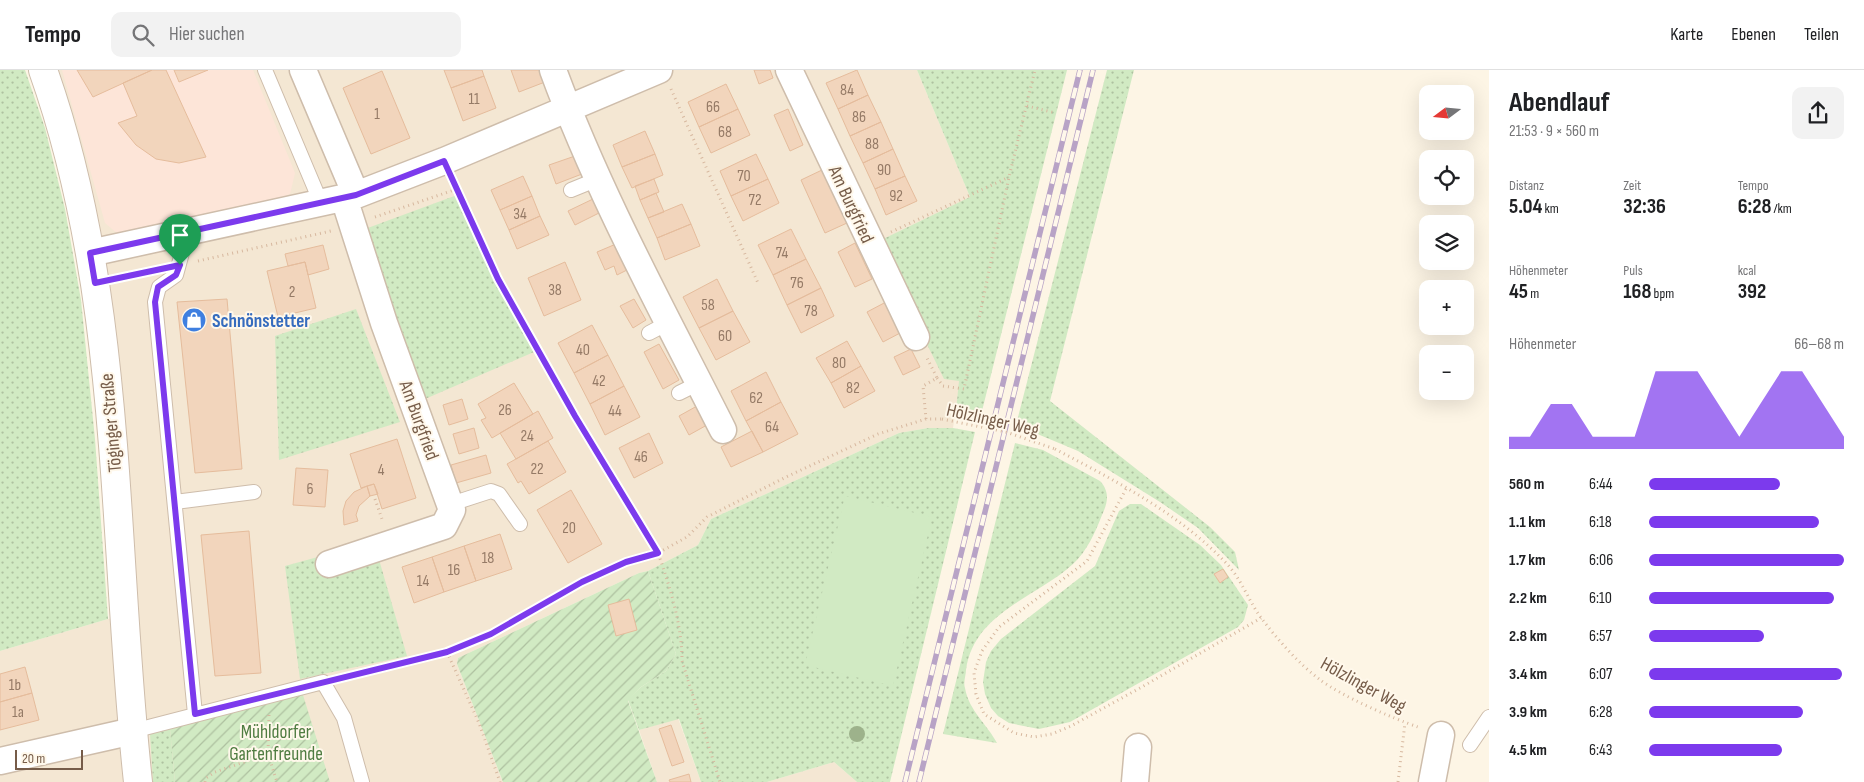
<!DOCTYPE html>
<html lang="de">
<head>
<meta charset="utf-8">
<style>
	:root { --surface:#fff; --page:#f2f2f2; --text:#202124; --muted:#757577; --line:#e0e0e0; --accent:#7c3aed }
	body { margin:0; font-family:"Sofia Sans Condensed",sans-serif; background:var(--page); color:var(--text); height:100vh; display:flex; flex-direction:column; font-size:19px; white-space:nowrap }
	* { box-sizing:border-box; margin:0 }
	p { font-size:16px; color:var(--muted) }
	.icon { flex:none; width:28px; height:28px; fill:none; stroke:currentColor; stroke-width:2; stroke-linecap:round; stroke-linejoin:round }
	.map { position:relative; flex:1; overflow:hidden }
	.details { display:flex; flex-direction:column; background:var(--surface); width:375px }
	.details>* { flex:none }
	.needle { width:32px; rotate:254deg }
	.controls { position:absolute; left:1419px; top:15px; display:grid; gap:10px }
	.controls a { display:grid; place-items:center; width:55px; height:55px; border-radius:10px; background:var(--surface); box-shadow:0 5px 20px #0002; font-size:25px }
	.scale { position:absolute; left:15px; bottom:12px; width:68px; box-sizing:border-box; padding-left:5px; border:2px solid #765c49; border-top:0; font-size:14px; line-height:18px; white-space:nowrap; color:#765c49; -webkit-text-stroke:4px #fff8eb; paint-order:stroke }
	.pin { position:absolute; display:grid; place-items:center; width:42px; height:42px; color:#fff; margin:-51px -21px; border-radius:50% 50% 50% 0; rotate:-45deg; box-shadow:0 0 5px #0007 }
	.pin .icon { rotate:45deg }
	.round { display:grid; place-items:center; flex:none; width:52px; height:52px; border-radius:10px; background:var(--page) }
	.overview { display:flex; align-items:center; justify-content:space-between; height:85px; padding:0 20px }
	h1 { font-size:28px; font-weight:700; line-height:38px }
	.metrics { display:grid; grid-template-columns:repeat(3,1fr); gap:8px; height:85px; padding:5px 20px }
	.metrics div { display:grid; align-content:center }
	.metrics b { font-size:21px; font-weight:700 }
	.metrics small { font-size:14px; font-weight:400 }
	.metrics p { font-size:14px }
	.chart { height:140px; padding:10px 20px }
	.chart p { display:flex; justify-content:space-between }
	.chart svg { width:100%; height:90px; margin-top:5px; fill:var(--accent); opacity:.7 }
	ul { padding:0 20px; list-style:none; font-size:16px }
	li { display:grid; grid-template-columns:80px 60px 1fr; align-items:center; height:38px }
	li i { height:12px; border-radius:6px; background:var(--accent) }
	header { display:flex; align-items:center; gap:30px; box-sizing:border-box; height:70px; padding:0 25px; background:var(--surface); border-bottom:1px solid var(--line) }
	header strong { font-size:24px }
	nav { display:flex; gap:28px; margin-inline-start:auto; font-size:18px }
	.search { width:350px; height:45px; background:var(--page); display:flex; align-items:center; gap:12px; box-sizing:border-box; padding:0 18px; border-radius:10px; color:var(--muted); font-size:19px }
	main { display:flex; flex:1; min-height:0 }
	.map>svg:first-child { display:block }
	.residential { fill:#f4e7d3 }
	.commercial { fill:#fde5d8 }
	.grass { fill:url(#grass-dots) }
	.garden { fill:url(#garden-furrows) }
	.pitch { fill:#d1eac3 }
	.building { fill:#f2d5bc; stroke:#e5bc9c }
	.lines { fill:none; stroke-linecap:round; stroke-linejoin:round }
	.service-casing { stroke:#cebdab; stroke-width:16 }
	.minor-casing { stroke:#cebdab; stroke-width:29 }
	.tertiary-casing { stroke:#cebdab; stroke-width:30 }
	.path { stroke:#d7b89f; stroke-width:3; stroke-dasharray:1 4; stroke-linecap:butt }
	.service { stroke:#fff; stroke-width:14 }
	.minor { stroke:#fff; stroke-width:26 }
	.tertiary { stroke:#fff; stroke-width:28 }
	.rail-casing { stroke:#b8a3c6; stroke-width:5.5 }
	.rail { stroke:#fff8eb; stroke-width:4; stroke-dasharray:11; stroke-linecap:butt }
	.path-bridge { stroke:#d7b89f; stroke-width:3; stroke-dasharray:1 4; stroke-linecap:butt }
	.tree { fill:#9db28b }
	.route-casing { stroke:#fff; stroke-width:10 }
	.route { stroke:#7c3aed; stroke-width:6 }
	.labels { text-anchor:middle; stroke-width:4; stroke-linejoin:round; paint-order:stroke }
	.number-label { font-size:16px; fill:#957a66 }
	.street-label { font-size:19px; fill:#765c49; stroke:#fff8eb }
	.shop-label { font-size:19px; font-weight:bold; fill:#366cbe; stroke:#fff8eb; text-anchor:start }
	.park-label { font-size:19px; fill:#4f7c41; stroke:#fff8eb }
</style>
</head>
<body>
<header>
<strong>Tempo</strong>
<div class="search"><svg class="icon" aria-label="search" viewBox="0 0 24 24"><circle cx="10" cy="10" r="6"/><path d="M15 15l6 6"/></svg>Hier suchen</div>
<nav><a>Karte</a><a>Ebenen</a><a>Teilen</a></nav>
</header>
<main>
<div class="map">
<svg width="1489" height="712" viewBox="0 0 1489 712">
	<defs>
		<pattern id="grass-dots" width="8" height="8" patternUnits="userSpaceOnUse" patternTransform="scale(1.25)"><rect width="8" height="8" fill="#d1eac3"/><path d="M2 2h.1M6 6h.1" fill="none" stroke="#aec1a0" stroke-width="1.8" stroke-linecap="round"/></pattern>
		<pattern id="garden-furrows" width="10" height="10" patternUnits="userSpaceOnUse" patternTransform="scale(1.25)"><rect width="10" height="10" fill="#d1eac3"/><path d="M-1 1l2-2M0 10L10 0M9 11l2-2" fill="none" stroke="#aec1a0"/></pattern>
	</defs>
	<rect width="100%" height="100%" fill="#fdf5e5"/>
	<path class="residential" d="M58,0h859l53,127 -10,183 -7,48h-25l-29,5 -188,86 -13,26 -50,26 -9,2 -181,85 -1,6 46,118h-503v-131l108,-32 31,-5 -10,-127 -24,-218 -38,-168z
		M678,648l23,64h-44l-18,-52z
		M834,692l23,20h-90z"/>
	<path class="commercial" d="M62,0h191l42,103 -5,21 -18,8 -154,32 -13,-11z"/>
	<path class="grass" d="M0,0h25l20,58 20,81 16,91 14,139 13,180 -108,32z
		M917,0h150l-86,345 -25,-5 3,-29 -15,-2 -67,-137 93,-45z
		M1107,0h27l-84,331 160,126 25,25 4,18 -41,-42 -38,-26 -82,-51 -62,-26z
		M457,125l39,84 38,73 -109,47 -60,-170z
		M356,239l44,113 -121,38 -4,-124z
		M928,358h25l22,4 -85,350h-33l-23,-20 -67,20h-66l-22,-63 -40,11 -11,-30 13,-13 25,-16 10,-17 -28,-83 50,-26 13,-26 188,-86z
		M1015,373l28,7 57,31c10,11 8,21 2,34 -7,18 -15,36 -29,49 -37,34 -99,48 -107,106 0,5 -3,13 -1,18 4,23 22,36 32,55l-54,-9z
		M1130,434h11l59,41 21,20 27,40 -4,15 -6,7 -168,95 -31,7 -30,-6 -11,-7 -7,-8 -6,-14 -2,-12 3,-20 5,-11 10,-12 94,-73 24,-55z
		M325,485l53,1 29,100 -107,23 -15,-113z
		M170,659l5,53h-22l-3,-48z"/>
	<path class="garden" d="M648,501l28,83 -10,17 -25,16 -13,14 29,81h-154l-46,-118 1,-6 181,-85z
		M303,625l27,87h-155l-5,-53z"/>
	<path class="pitch" d="M845,426l87,21 -39,169 -88,-21z"/>
	<path class="building" d="M77,0h75l-59,27z
		M152,0h14l40,87 -27,6 -23,-4 -20,-14 -18,-22 19,-7 -14,-33z
		M174,0h34l-29,12z
		M444,0h38l2,6 -33,12z
		M511,0h29l5,12 -26,10z
		M754,0h16l3,8 -14,6z
		M857,0l11,25 -30,14 -12,-26z
		M382,1l28,67 -39,16 -28,-66z
		M484,6l12,32 -33,13 -12,-33z
		M726,14l12,25 -39,18 -11,-25z
		M868,25l13,27 -31,14 -12,-27z
		M738,39l12,26 -39,18 -12,-26z
		M788,39l15,36 -13,6 -16,-36z
		M881,52l12,27 -30,14 -13,-27z
		M645,61l10,23 -33,13 -9,-22z
		M893,79l12,27 -30,13 -12,-26z
		M655,84l8,21 -31,13 -10,-21z
		M756,84l12,25 -37,17 -11,-25z
		M575,86l7,18 -26,10 -7,-19z
		M822,100l25,53 -22,10 -24,-53z
		M523,106l9,20 -32,14 -9,-20z
		M905,106l12,25 -31,14 -11,-26z
		M654,109l5,13 -19,8 -5,-14z
		M768,109l11,24 -36,18 -12,-25z
		M656,123l8,19 -16,6 -8,-18z
		M532,126l8,20 -31,14 -9,-20z
		M593,129l6,14 -24,12 -7,-14z
		M682,134l9,20 -34,14 -9,-20z
		M540,146l9,19 -32,14 -8,-19z
		M691,154l9,22 -35,14 -8,-22z
		M791,159l15,30 -33,16 -15,-30z
		M855,173l17,36 -17,8 -17,-35z
		M616,174l11,26 -10,5 -3,-9 -9,4 -8,-18z
		M323,175l6,24 -21,6 -3,-13 -17,4 -3,-12z
		M806,189l15,29 -34,17 -14,-30z
		M305,192l11,46 -38,9 -11,-46z
		M565,192l16,38 -37,16 -16,-38z
		M717,209l16,32 -34,17 -16,-31z
		M821,218l13,28 -33,17 -14,-28z
		M227,229l15,170 -47,4 -18,-171z
		M634,229l12,21 -13,8 -13,-22z
		M886,232l16,30 -19,10 -16,-30z
		M733,241l17,31 -34,18 -17,-32z
		M592,255l16,30 -34,18 -16,-30z
		M847,271l14,25 -30,17 -15,-25z
		M659,274l20,36 -16,9 -19,-37z
		M911,279l9,18 -17,8 -9,-18z
		M608,285l16,31 -34,18 -16,-31z
		M861,296l14,25 -31,17 -13,-25z
		M766,302l15,30 -35,19 -15,-30z
		M514,313l19,31 -41,24 -11,-18 5,-2 -8,-14z
		M624,316l16,31 -35,18 -15,-31z
		M462,329l6,20 -19,6 -6,-20z
		M781,332l17,32 -35,18 -17,-31z
		M697,336l10,19 -18,10 -10,-19z
		M538,341l15,27 -37,21 -16,-26z
		M474,358l5,20 -20,6 -6,-20z
		M752,361l11,21 -32,15 -10,-20z
		M649,363l14,30 -29,15 -15,-30z
		M397,369l19,59 -34,11 -8,-25 -13,4 -11,-34z
		M548,371l18,31 -37,22 -8,-13 -3,2 -11,-19z
		M486,385l5,18 -35,10 -5,-18z
		M296,398l32,2 -3,37 -32,-2z
		M374,414l4,10 -8,2 -3,-10z
		M367,416l3,10 -11,10 -3,9 2,6 -14,4 -1,-14 3,-10 8,-9z
		M571,420l31,54 -34,19 -31,-53z
		M249,461l12,142 -46,3 -14,-141z
		M500,464l12,35 -36,12 -12,-35z
		M464,476l12,35 -32,11 -12,-35z
		M432,487l12,35 -30,11 -12,-36z
		M1223,499l5,8 -8,6 -6,-9z
		M629,529l8,31 -21,6 -8,-31z
		M25,597l7,26 -32,9v-28z
		M32,623l7,27 -39,10v-28z
		M671,655l13,37 -12,4 -13,-37z
		M689,704l2,8h-21l-1,-2z"/>
	<g class="lines">
		<defs>
			<path id="service" d="M265,0l56,133
				M571,120l27,-11
				M181,163l1,20 -6,22 -17,12 -4,15 40,412
				M649,263l19,-10
				M679,323l20,-10
				M175,432l79,-10
				M451,434l40,-13 8,3 21,30
				M133,661l190,-49 21,36 18,64
				M1470,675l19,-28"/>
			<path id="minor" d="M303,0l53,125
				M553,0c46,125 110,241 170,360
				M789,0l127,267
				M90,183l266,-58 88,-34 215,-91
				M329,494l115,-38 8,-16 -68,-187 -40,-125
				M0,691l133,-30
				M1135,712l3,-35
				M1432,712l9,-47"/>
			<path id="tertiary" d="M43,0c81,228 69,475 95,712"/>
		</defs>
		<use href="#service" class="service-casing"/>
		<use href="#minor" class="minor-casing"/>
		<use href="#tertiary" class="tertiary-casing"/>
		<path class="path" d="M671,19l87,194
			M1027,36l29,7
			M454,112l44,97 77,137 83,137c12,34 24,72 24,108l38,121
			M375,147l82,-28
			M891,162l118,-55
			M198,191l133,-30
			M117,208l33,-7
			M937,308l6,8 21,3 45,-212 26,-107
			M926,349l-3,-33 14,-8 -10,-20
			M1055,379c61,32 125,65 172,115 15,16 22,38 35,55 16,21 36,44 57,60 22,17 73,39 99,48
			M1126,419l-39,72 -88,66 -17,24 -8,22 2,21 8,20 30,19 20,4 18,-3 19,-8 69,-38 121,-70
			M375,429l8,23
			M447,582l32,71 21,59
			M340,608l107,-26 44,-18 91,-52 44,-20 32,-9 29,-16 20,-20 77,-39 94,-44 48,-15h16
			M269,645l-1,39 9,28
			M205,712l1,-4 9,-6 53,-18
			M1398,712l7,-59"/>
		<use href="#service" class="service"/>
		<use href="#minor" class="minor"/>
		<use href="#tertiary" class="tertiary"/>
		<defs>
			<path id="rail" d="M905,712l175,-712
				M919,712l174,-712"/>
		</defs>
		<use href="#rail" class="rail-casing"/>
		<use href="#rail" class="rail"/>
		<path class="path-bridge" d="M942,349l64,13 49,17"/>
	</g>
	<circle class="tree" cx="857" cy="664" r="8"/>
	<g class="lines">
		<defs>
			<path id="route" d="M444,91l54,118 77,137 83,137 -32,9 -44,20 -91,52 -44,18 -252,62 -40,-412 3,-15 18,-12 4,-10 -85,18 -5,-30 266,-58z"/>
		</defs>
		<use href="#route" class="route-casing"/>
		<use href="#route" class="route"/>
	</g>
	<defs>
		<symbol id="shop-disc" viewBox="-11 -11 22 22"><circle r="9.5" fill="#3f7fe0" stroke="#fff8eb"/><path d="M-5-2.5h2.3a2.7 3.5 0 0 1 5.4 0H5L5.5 6h-11ZM-1.5-2.5h3a1.5 2.3 0 0 0-3 0Z" fill="#fff"/></symbol>
	</defs>
	<g fill-rule="evenodd">
		<use href="#shop-disc" x="180" y="236" width="28" height="28"/>
	</g>
	<g class="labels">
		<g class="number-label">
			<text x="847" y="25">84</text>
			<text x="474" y="34">11</text>
			<text x="713" y="42">66</text>
			<text x="377" y="49">1</text>
			<text x="859" y="52">86</text>
			<text x="725" y="67">68</text>
			<text x="872" y="79">88</text>
			<text x="884" y="105">90</text>
			<text x="744" y="111">70</text>
			<text x="896" y="131">92</text>
			<text x="755" y="135">72</text>
			<text x="520" y="149">34</text>
			<text x="782" y="188">74</text>
			<text x="797" y="218">76</text>
			<text x="555" y="225">38</text>
			<text x="292" y="227">2</text>
			<text x="708" y="240">58</text>
			<text x="811" y="246">78</text>
			<text x="725" y="271">60</text>
			<text x="583" y="285">40</text>
			<text x="839" y="298">80</text>
			<text x="599" y="316">42</text>
			<text x="853" y="323">82</text>
			<text x="756" y="333">62</text>
			<text x="505" y="345">26</text>
			<text x="615" y="346">44</text>
			<text x="772" y="362">64</text>
			<text x="527" y="371">24</text>
			<text x="641" y="392">46</text>
			<text x="537" y="404">22</text>
			<text x="381" y="405">4</text>
			<text x="310" y="424">6</text>
			<text x="569" y="463">20</text>
			<text x="488" y="493">18</text>
			<text x="454" y="505">16</text>
			<text x="423" y="516">14</text>
			<text x="15" y="620">1b</text>
			<text x="18" y="647">1a</text>
		</g>
		<g class="street-label">
			<text transform="translate(852 134) rotate(65)" y="7">Am Burgfried</text>
			<text transform="translate(993 349) rotate(13)" y="7">Hölzlinger Weg</text>
			<text transform="translate(420 350) rotate(70)" y="7">Am Burgfried</text>
			<text transform="translate(110 353) rotate(-95)" y="7">Töginger Straße</text>
			<text transform="translate(1364 614) rotate(29)" y="7">Hölzlinger Weg</text>
		</g>
		<g class="shop-label">
			<text x="212" y="257">Schnönstetter</text>
		</g>
		<g class="park-label">
			<text x="276" y="668">Mühldorfer<tspan x="276" dy="22">Gartenfreunde</tspan></text>
		</g>
	</g>
</svg>
<div class="controls">
<a><svg class="needle" viewBox="-14 -14 28 28"><path d="M0-13l5 13h-10z" fill="#e53935"/><path d="M0 13l5-13h-10z" fill="#757577"/></svg></a>
<a><svg class="icon" aria-label="locate" viewBox="0 0 24 24"><circle cx="12" cy="12" r="6"/><path d="M12 2v4M12 18v4M2 12h4M18 12h4"/></svg></a>
<a><svg class="icon" aria-label="layers" viewBox="0 0 24 24"><path d="M12 4l9 5-9 5-9-5zM3 14l9 5 9-5"/></svg></a>
<a>+</a>
<a>−</a>
</div>
<div class="scale">20 m</div>
<div class="pin" style="left:180px;top:195px;background:#1e9e55"><svg class="icon" aria-label="arrive" viewBox="0 0 24 24"><path d="M6 21V4h12l-3 4 3 4H6"/></svg></div>
</div>
<section class="details">
<div class="overview"><div><h1>Abendlauf</h1><p>21:53 · 9 × 560 m</p></div><a class="round"><svg class="icon" aria-label="share" viewBox="0 0 24 24"><path d="M12 15V3M7 8l5-5 5 5M5 13v7h14v-7"/></svg></a></div>
<div class="metrics">
<div><p>Distanz</p><b>5.04<small> km</small></b></div>
<div><p>Zeit</p><b>32:36</b></div>
<div><p>Tempo</p><b>6:28<small> /km</small></b></div>
</div>
<div class="metrics">
<div><p>Höhenmeter</p><b>45<small> m</small></b></div>
<div><p>Puls</p><b>168<small> bpm</small></b></div>
<div><p>kcal</p><b>392</b></div>
</div>
<div class="chart"><p><span>Höhenmeter</span>66–68 m</p>
<svg viewBox="0 0 160 44" preserveAspectRatio="none"><path d="M0 44V38L10 38L20 22L30 22L40 38L50 38L60 38L70 6L80 6L90 6L100 22L110 38L120 22L130 6L140 6L150 22L160 38V44z"/></svg>
</div>
<ul>
<li><b>560 m</b>6:44<i style="width:67%"></i></li>
<li><b>1.1 km</b>6:18<i style="width:87%"></i></li>
<li><b>1.7 km</b>6:06<i style="width:100%"></i></li>
<li><b>2.2 km</b>6:10<i style="width:95%"></i></li>
<li><b>2.8 km</b>6:57<i style="width:59%"></i></li>
<li><b>3.4 km</b>6:07<i style="width:99%"></i></li>
<li><b>3.9 km</b>6:28<i style="width:79%"></i></li>
<li><b>4.5 km</b>6:43<i style="width:68%"></i></li>
</ul>
</section>
</main>
</body>
</html>
